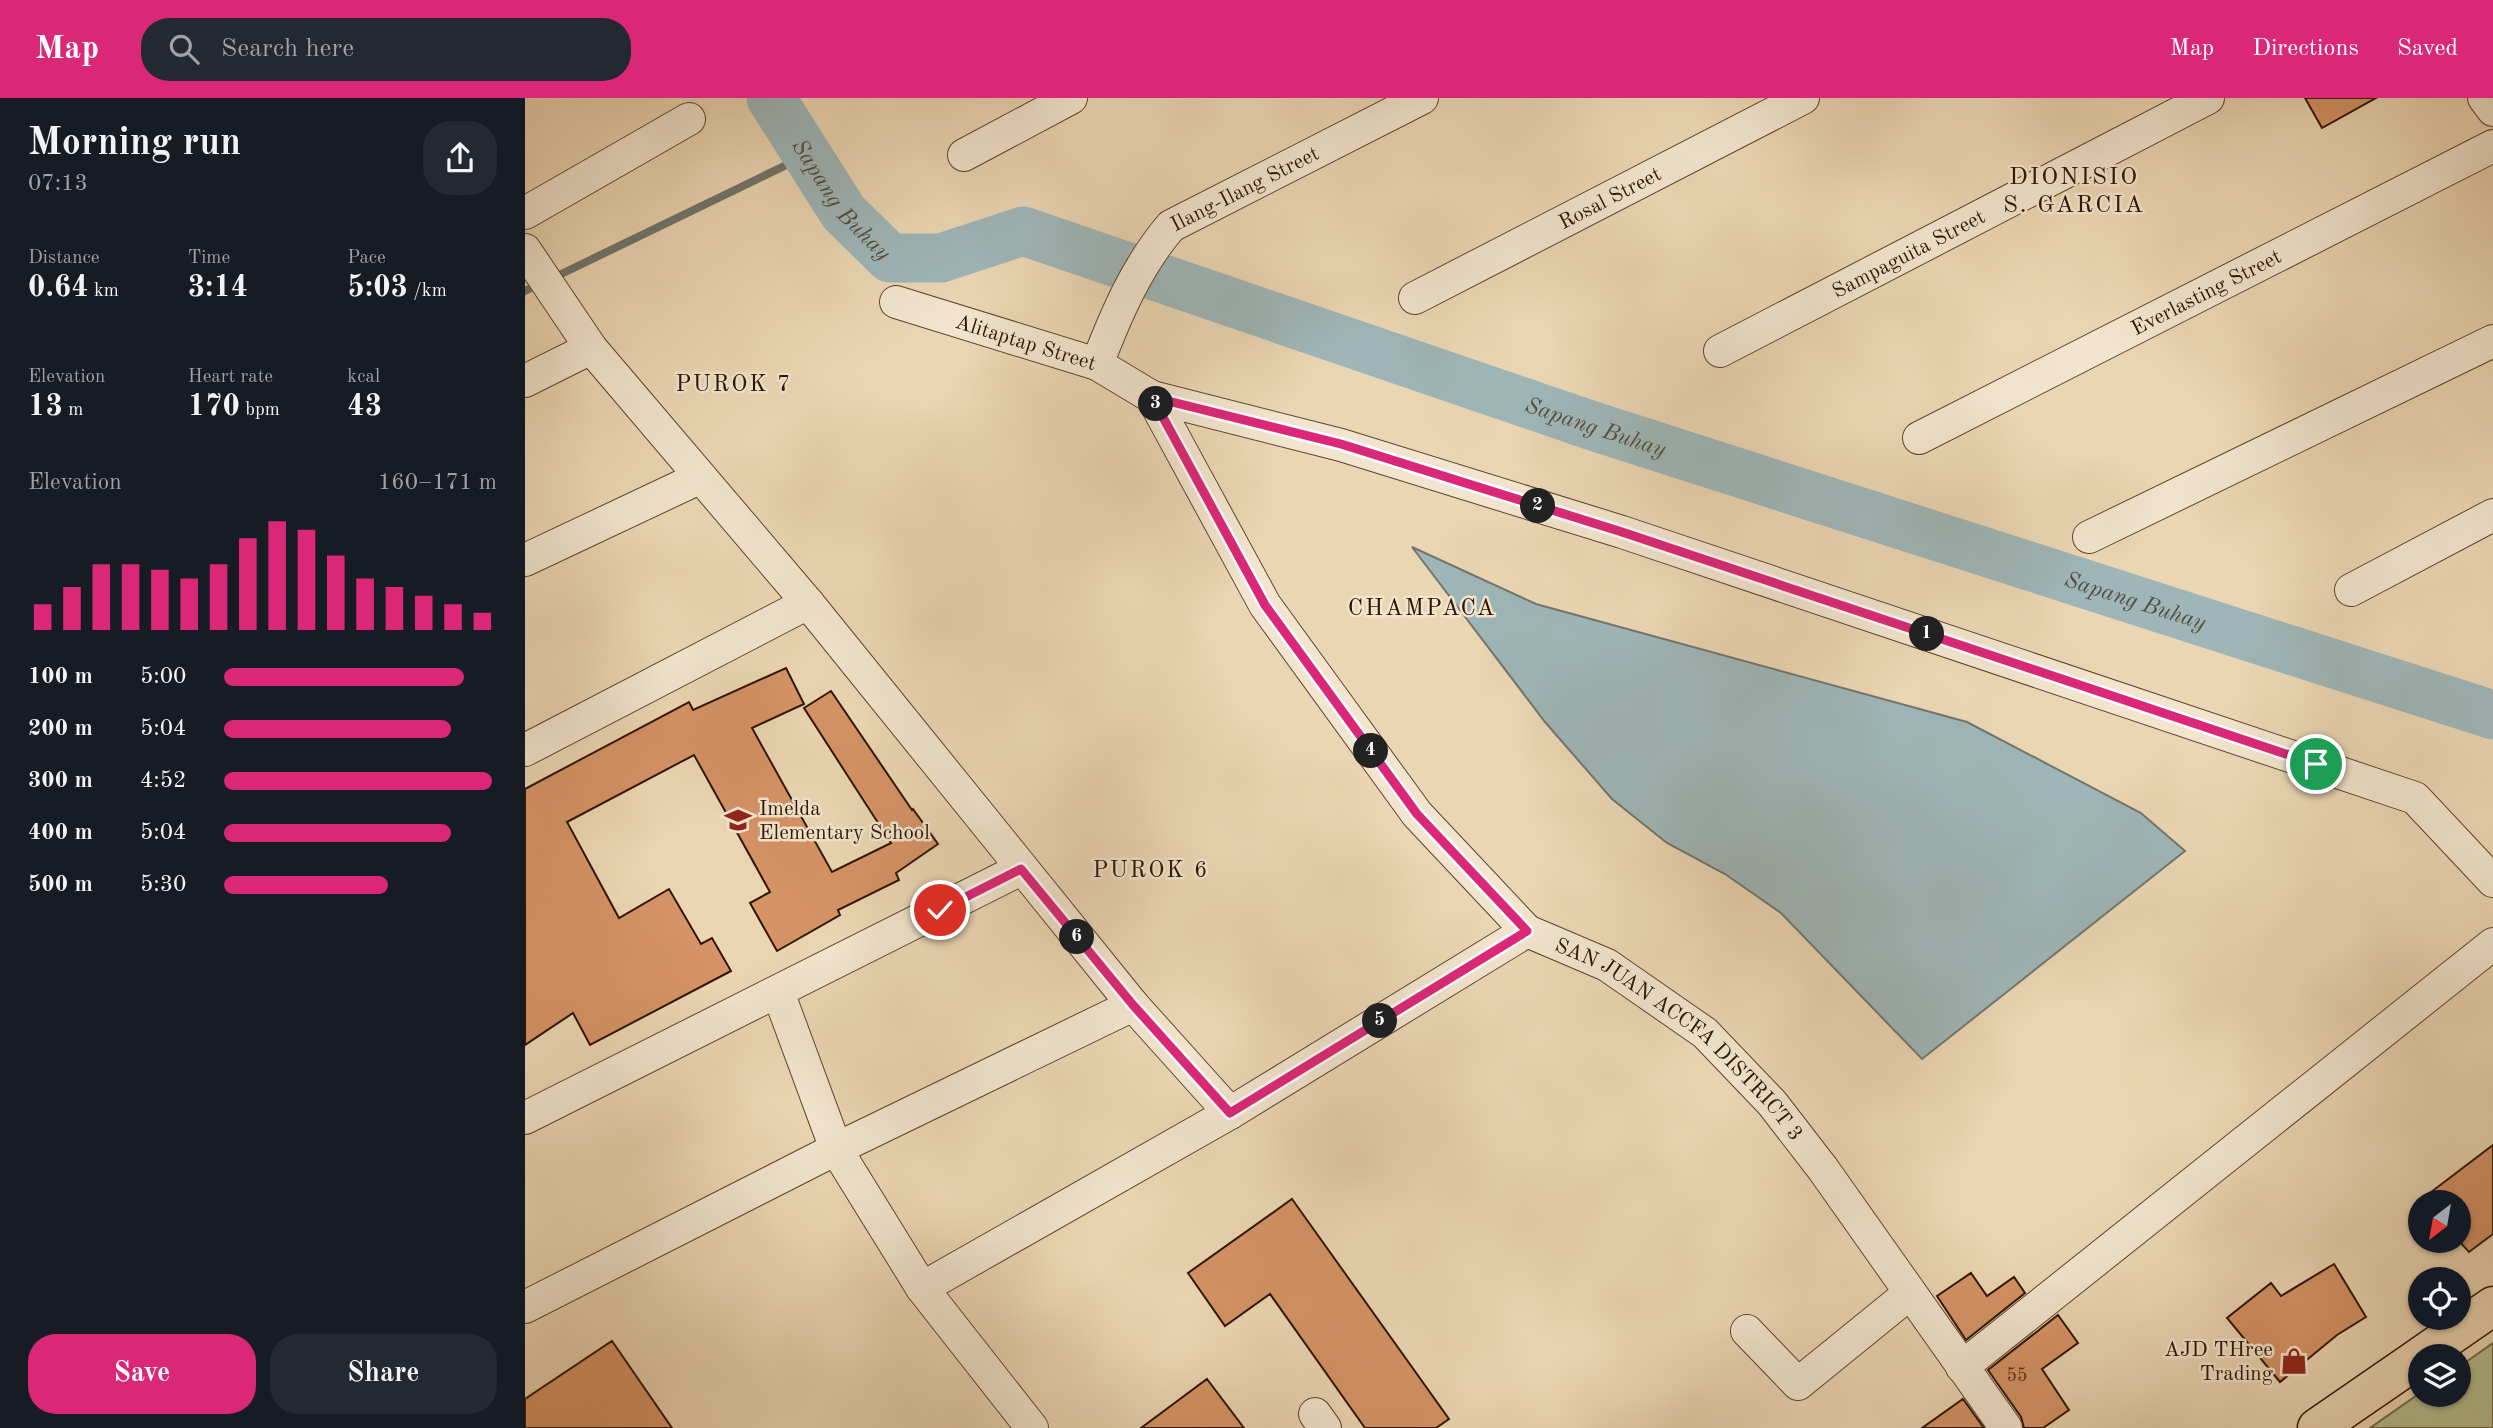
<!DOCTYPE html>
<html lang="en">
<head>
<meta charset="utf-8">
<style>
	:root { --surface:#171b24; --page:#242831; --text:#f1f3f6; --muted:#9ea1a6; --accent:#db2777 }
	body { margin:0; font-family:"Old Standard TT",serif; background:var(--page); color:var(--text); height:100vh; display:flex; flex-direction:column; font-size:26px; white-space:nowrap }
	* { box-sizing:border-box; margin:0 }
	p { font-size:23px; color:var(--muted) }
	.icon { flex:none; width:38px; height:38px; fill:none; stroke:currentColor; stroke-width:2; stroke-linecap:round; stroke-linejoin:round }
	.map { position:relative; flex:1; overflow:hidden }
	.panel { display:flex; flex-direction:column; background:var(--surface); width:525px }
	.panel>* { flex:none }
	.needle { width:46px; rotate:211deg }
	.buttons { position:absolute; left:1883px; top:1092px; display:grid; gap:14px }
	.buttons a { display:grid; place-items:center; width:63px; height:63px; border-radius:50%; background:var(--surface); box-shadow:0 2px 5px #0004; font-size:35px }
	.pin { position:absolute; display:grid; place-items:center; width:60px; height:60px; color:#fff; margin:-30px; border:4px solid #fff; border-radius:50%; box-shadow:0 2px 7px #0007 }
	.km { position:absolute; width:35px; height:35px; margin:-18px; border-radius:50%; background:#222; color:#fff; font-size:19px; line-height:35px; text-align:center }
	.round { display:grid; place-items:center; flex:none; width:74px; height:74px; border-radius:28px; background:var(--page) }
	.headline { display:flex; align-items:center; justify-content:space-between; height:119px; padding:0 28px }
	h1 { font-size:38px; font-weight:700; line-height:52px }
	.stats { display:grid; grid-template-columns:repeat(3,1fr); gap:10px; height:119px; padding:7px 28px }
	.stats div { display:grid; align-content:center }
	.stats b { font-size:30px; font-weight:700 }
	.stats small { font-size:19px; font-weight:400 }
	.stats p { font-size:19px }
	.chart { height:196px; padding:14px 28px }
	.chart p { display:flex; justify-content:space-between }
	.chart svg { width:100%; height:126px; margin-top:7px; stroke:var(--accent); stroke-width:6 }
	.button { display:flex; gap:14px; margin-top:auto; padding:14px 28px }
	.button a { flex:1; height:80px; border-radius:28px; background:var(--accent); color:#fff; font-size:28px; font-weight:700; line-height:80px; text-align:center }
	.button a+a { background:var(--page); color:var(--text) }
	ul { padding:0 28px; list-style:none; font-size:23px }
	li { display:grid; grid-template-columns:112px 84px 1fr; align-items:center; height:52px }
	li i { height:18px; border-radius:9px; background:var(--accent) }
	header { display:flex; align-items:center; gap:42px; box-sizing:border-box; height:98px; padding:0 35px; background:var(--accent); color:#fff }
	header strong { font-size:33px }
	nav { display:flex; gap:38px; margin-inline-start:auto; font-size:24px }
	.search { width:490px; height:63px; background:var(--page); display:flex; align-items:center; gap:18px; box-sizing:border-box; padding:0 24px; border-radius:28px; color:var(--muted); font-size:26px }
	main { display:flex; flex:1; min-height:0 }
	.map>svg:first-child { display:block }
	.green { fill:#b5be8f; stroke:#726a48; stroke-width:2 }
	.water { fill:#9eb6b8; stroke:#72766e; stroke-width:2 }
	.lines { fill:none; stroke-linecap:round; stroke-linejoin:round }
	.stream { stroke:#72766e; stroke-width:8 }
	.river { stroke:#9eb6b8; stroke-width:49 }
	.building { fill:#d59367; stroke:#2f1500; stroke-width:2 }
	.minor-casing { stroke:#5e452d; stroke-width:34 }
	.major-casing { stroke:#2f1500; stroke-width:41 }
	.minor { stroke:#f2e4ce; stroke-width:32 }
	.major { stroke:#ebd6b3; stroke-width:38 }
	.route-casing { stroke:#fff; stroke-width:14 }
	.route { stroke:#db2777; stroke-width:9 }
	.labels { text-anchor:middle; stroke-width:5; stroke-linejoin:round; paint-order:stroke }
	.number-label { font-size:18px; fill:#58341a }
	.street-label { font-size:21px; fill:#2f1500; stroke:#f2e4ce }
	.poi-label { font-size:21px; fill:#2f1500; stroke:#f2e4ce; text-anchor:start }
	.water-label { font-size:23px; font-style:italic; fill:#564d40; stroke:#f2e4ce }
	.neighbourhood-label { font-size:23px; letter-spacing:2px; fill:#2f1500; stroke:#f2e4ce }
	.quarter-label { font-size:24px; letter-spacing:2px; fill:#2f1500; stroke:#f2e4ce }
</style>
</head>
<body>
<header>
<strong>Map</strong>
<div class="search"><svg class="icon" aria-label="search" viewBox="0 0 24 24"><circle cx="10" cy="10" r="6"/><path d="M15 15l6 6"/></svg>Search here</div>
<nav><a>Map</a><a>Directions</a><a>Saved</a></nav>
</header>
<main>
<section class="panel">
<div class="headline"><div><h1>Morning run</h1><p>07:13</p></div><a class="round"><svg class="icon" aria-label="share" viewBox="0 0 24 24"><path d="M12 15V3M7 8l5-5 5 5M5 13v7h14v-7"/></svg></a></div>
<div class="stats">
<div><p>Distance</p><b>0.64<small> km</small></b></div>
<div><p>Time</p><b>3:14</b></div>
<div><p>Pace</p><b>5:03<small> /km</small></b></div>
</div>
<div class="stats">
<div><p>Elevation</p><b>13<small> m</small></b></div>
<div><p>Heart rate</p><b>170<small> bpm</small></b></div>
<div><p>kcal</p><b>43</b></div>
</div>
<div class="chart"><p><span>Elevation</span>160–171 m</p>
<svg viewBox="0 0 160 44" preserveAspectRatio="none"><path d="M5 44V35M15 44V29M25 44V21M35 44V21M45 44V23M55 44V26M65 44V21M75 44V12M85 44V6M95 44V9M105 44V18M115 44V26M125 44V29M135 44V32M145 44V35M155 44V38"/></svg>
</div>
<ul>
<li><b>100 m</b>5:00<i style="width:88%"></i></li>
<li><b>200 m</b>5:04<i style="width:83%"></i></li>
<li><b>300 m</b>4:52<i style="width:98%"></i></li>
<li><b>400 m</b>5:04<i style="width:83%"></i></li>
<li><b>500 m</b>5:30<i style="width:60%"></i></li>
</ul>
<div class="button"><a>Save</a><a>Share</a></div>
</section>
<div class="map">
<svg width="1968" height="1330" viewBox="0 0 1968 1330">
	<rect width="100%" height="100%" fill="#ebd6b3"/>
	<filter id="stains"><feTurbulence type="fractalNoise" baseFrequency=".00286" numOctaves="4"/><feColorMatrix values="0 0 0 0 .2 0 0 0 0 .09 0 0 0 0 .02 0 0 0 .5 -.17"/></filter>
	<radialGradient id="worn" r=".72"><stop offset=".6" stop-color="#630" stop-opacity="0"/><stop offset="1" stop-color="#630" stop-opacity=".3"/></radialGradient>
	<path class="green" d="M1968,1245v85h-123l50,-35 39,2v-28z"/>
	<path class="water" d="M887,449l124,57 431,118 174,91 44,38 -263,208 -141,-146 -56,-39 -58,-31 -55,-44 -67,-77z"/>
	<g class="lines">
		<path class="stream" d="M28,180l254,-123
			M0,193l16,-8"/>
		<path class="river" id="s1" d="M246,0l73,115 46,45h51l82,-27 570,195 900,289"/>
	</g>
	<path class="building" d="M1780,0h71l-54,30z
		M261,570l18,36 -52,24 80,144 59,-29 -87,-135 27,-17 81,119 1,-1 25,35 -42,29 3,7 -61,30 2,5 -63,36 -27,-48 20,-11 -76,-137 -127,67 52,96 50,-29 32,55 11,-6 19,33 -141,74 -17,-32 -48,32v-256l164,-87 4,8z
		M1968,1047v89l-24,18 -10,-11v-39h-41z
		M767,1101l157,220 -13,9h-71l-95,-134 -45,32 -37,-53z
		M1809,1166l32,53 -29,18 -57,47 -53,-64 44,-35 10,13z
		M1446,1175l16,23 27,-19 11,16 -59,47 -29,-44z
		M1533,1217l20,28 -36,26 27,41 -26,18h-19l-3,-11 -33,-47z
		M87,1243l60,87h-147v-29z
		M682,1281l37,49h-103z
		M1438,1301l21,29h-62z"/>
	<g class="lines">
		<defs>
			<g id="minor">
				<path d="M1959,0l9,12"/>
				<path d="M439,57l107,-57"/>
				<path d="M0,115l164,-94"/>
				<path d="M0,152l66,98 217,255 325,402 97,108"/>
				<path id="s2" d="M890,200l388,-200"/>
				<path id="s3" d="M371,204l201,62 55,33 113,208 152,209 110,117"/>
				<path id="s4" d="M1195,253l488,-253"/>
				<path id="s5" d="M572,266c19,-49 39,-97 74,-138l251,-128"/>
				<path d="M0,283l66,-33"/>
				<path d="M627,299l189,48 281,87 793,266 78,83"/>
				<path id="s6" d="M1394,340l574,-292"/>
				<path d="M1564,439l404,-196"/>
				<path d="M0,462l174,-82"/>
				<path d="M1826,492l142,-75"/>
				<path d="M0,652l283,-147"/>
				<path d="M253,894l58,157 86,139 110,140"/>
				<path d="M0,1020l496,-249"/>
				<path id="s7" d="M397,1190l308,-175 297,-182 80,34 98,68 67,70 51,66 183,259"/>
				<path d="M0,1209l311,-158 297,-144"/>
				<path d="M1222,1233l51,53 112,-91"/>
				<path d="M1437,1269l531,-423"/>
				<path d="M790,1316l10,14"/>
			</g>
			<path id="major" d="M1896,1258l72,-50
				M1792,1330l103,-71"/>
		</defs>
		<use href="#minor" class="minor-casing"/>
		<use href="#major" class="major-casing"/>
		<use href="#minor" class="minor"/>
		<use href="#major" class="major"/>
	</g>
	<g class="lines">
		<defs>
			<path id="route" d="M415,812l81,-41 112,136 97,108 297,-182 -110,-117 -152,-209 -113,-208 189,47 281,88 694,232"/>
		</defs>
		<use href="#route" class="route-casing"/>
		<use href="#route" class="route"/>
	</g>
	<defs>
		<symbol id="school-bare" viewBox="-9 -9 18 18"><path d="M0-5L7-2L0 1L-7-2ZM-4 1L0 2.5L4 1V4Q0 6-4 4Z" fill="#8f2418" stroke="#f2e4ce" stroke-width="2.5" paint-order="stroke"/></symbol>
		<symbol id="shop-bare" viewBox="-9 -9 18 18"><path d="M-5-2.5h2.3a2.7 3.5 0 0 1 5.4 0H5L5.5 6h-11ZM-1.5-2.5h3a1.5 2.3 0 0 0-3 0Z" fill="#8f2418" stroke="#f2e4ce" stroke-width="2.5" paint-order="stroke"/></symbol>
	</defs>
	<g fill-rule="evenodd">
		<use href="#school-bare" x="194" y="703" width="38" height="38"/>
		<use href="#shop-bare" x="1750" y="1244" width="38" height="38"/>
	</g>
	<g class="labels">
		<g class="number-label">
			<text x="1492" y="1283">55</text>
		</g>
		<g class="street-label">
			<text dy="7" stroke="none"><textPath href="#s5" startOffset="240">Ilang-Ilang Street</textPath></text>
			<text dy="7" stroke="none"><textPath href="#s2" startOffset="219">Rosal Street</textPath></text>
			<text dy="7" stroke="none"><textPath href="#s4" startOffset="212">Sampaguita Street</textPath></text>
			<text dy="7" stroke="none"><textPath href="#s6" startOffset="322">Everlasting Street</textPath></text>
			<text dy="7" stroke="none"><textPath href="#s3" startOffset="136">Alitaptap Street</textPath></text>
			<text dy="7" stroke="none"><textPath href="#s7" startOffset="892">SAN JUAN ACCFA DISTRICT 3</textPath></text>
		</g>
		<g class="poi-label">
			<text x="234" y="717">Imelda<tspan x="234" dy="24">Elementary School</tspan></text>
			<text x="1748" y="1258" text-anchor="end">AJD THree<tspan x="1748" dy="24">Trading</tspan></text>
		</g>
		<g class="water-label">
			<text dy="8" stroke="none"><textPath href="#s1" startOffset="124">Sapang Buhay</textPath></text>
			<text dy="8" stroke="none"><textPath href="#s1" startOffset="943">Sapang Buhay</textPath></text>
			<text dy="8" stroke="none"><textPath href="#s1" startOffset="1510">Sapang Buhay</textPath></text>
		</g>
		<g class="neighbourhood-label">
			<text x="209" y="293">PUROK 7</text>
			<text x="897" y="517">CHAMPACA</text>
			<text x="626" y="779">PUROK 6</text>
		</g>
		<g class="quarter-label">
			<text x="1549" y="86">DIONISIO<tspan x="1549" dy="28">S. GARCIA</tspan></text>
		</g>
	</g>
	<rect width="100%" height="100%" filter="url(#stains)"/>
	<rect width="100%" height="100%" fill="url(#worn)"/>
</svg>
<div class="buttons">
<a><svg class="needle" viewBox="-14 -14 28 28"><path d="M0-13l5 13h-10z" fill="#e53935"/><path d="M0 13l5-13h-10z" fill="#9ea1a6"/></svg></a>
<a><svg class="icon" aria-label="locate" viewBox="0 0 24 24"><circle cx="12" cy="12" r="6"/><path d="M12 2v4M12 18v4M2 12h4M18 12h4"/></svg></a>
<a><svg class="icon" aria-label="layers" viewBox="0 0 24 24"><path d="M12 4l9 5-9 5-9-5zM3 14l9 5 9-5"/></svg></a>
</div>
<div class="pin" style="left:1791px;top:666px;background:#1e9e55"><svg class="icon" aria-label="arrive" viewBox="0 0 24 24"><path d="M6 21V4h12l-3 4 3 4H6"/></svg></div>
<div class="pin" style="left:415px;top:812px;background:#d93025"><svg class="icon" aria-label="check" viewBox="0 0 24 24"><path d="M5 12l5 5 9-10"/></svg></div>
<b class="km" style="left:1402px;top:536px">1</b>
<b class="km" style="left:1013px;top:408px">2</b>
<b class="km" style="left:631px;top:306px">3</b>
<b class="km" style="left:846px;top:653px">4</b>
<b class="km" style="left:855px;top:923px">5</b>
<b class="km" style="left:552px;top:839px">6</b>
</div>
</main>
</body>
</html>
